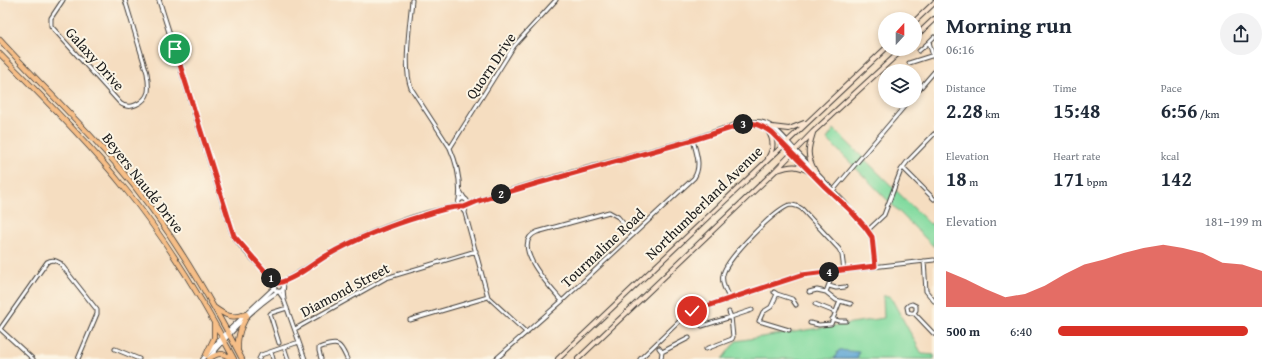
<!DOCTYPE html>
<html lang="en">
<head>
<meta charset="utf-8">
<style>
	:root { --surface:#fff; --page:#f2f2f3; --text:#1f2937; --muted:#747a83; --accent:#d93025 }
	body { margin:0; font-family:"Gentium Book Plus",serif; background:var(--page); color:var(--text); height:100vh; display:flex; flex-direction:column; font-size:15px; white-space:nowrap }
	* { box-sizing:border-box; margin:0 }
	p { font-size:13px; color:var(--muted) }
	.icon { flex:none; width:22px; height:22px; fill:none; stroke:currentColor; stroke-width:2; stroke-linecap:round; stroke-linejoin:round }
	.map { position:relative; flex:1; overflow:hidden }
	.side { display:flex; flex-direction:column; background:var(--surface); width:340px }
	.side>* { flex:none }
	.needle { width:26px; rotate:21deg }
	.fabs { position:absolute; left:878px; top:12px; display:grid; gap:8px }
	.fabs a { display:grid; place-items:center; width:44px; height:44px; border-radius:50%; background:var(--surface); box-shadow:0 2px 6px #0003; font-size:20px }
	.pin { position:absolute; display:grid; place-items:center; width:34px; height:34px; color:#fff; margin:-17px; border:2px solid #fff; border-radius:50%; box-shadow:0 1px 4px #0007 }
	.km { position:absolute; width:20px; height:20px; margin:-10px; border-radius:50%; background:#222; color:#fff; font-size:11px; line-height:20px; text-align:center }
	.round { display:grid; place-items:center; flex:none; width:42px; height:42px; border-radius:21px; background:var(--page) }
	.overview { display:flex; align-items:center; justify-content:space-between; height:68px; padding:0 12px }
	h1 { font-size:22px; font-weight:600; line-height:30px }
	.stats { display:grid; grid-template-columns:repeat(3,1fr); gap:6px; height:68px; padding:4px 12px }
	.stats div { display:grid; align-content:center }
	.stats b { font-size:20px; font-weight:600 }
	.stats small { font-size:11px; font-weight:400 }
	.stats p { font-size:11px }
	.chart { height:112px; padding:8px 12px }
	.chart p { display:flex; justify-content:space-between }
	.chart svg { width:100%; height:72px; margin-top:4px; fill:var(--accent); opacity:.7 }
	ul { padding:0 12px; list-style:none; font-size:13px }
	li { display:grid; grid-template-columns:64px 48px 1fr; align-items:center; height:30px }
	li i { height:10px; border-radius:5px; background:var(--accent) }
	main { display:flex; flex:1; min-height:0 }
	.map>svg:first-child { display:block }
	.green { fill:#81da9f; stroke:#4e7b5e }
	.water { fill:#5da6d4; stroke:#3c6178 }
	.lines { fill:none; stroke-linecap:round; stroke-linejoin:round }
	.minor-casing { stroke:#3d3935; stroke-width:5 }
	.tertiary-casing { stroke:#3d3935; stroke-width:5.5 }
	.secondary-casing { stroke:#3d3935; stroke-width:6 }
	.primary-casing { stroke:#3d3935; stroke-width:6 }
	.minor { stroke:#fff; stroke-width:3 }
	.tertiary { stroke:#fff; stroke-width:3.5 }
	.secondary { stroke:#fbe5cf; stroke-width:4 }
	.primary { stroke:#f6be87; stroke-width:4.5 }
	.route-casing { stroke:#fff; stroke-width:8 }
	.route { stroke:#d93025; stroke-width:5 }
	.labels { text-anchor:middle; stroke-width:4; stroke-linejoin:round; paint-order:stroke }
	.street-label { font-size:15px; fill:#1c1c1c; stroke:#fcf5e5 }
</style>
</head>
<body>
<main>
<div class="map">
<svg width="934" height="359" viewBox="0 0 934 359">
	<rect width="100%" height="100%" fill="#fcf5e5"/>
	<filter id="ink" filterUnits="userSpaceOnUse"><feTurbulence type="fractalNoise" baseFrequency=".025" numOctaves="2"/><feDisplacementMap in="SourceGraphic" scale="8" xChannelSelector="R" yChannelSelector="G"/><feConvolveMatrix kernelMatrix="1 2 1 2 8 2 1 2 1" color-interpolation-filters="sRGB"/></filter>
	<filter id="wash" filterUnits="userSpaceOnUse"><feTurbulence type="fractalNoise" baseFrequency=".012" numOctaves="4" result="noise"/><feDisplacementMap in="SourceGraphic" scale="16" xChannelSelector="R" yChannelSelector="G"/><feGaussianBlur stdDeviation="0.9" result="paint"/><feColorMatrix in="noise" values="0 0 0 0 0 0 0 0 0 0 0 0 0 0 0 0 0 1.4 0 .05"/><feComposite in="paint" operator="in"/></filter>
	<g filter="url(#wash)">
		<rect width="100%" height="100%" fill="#f5ddc0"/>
		<path class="green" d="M834,129l96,95 4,-1v24l-107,-108z
			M883,296h7l32,58 12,1v4h-212l14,-18 148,-23z"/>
		<path class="water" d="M839,350l20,2 -2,7h-23z"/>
	</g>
	<g filter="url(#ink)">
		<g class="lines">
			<defs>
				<path id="minor" d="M63,0l-12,18v8l69,77c9,8 25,0 28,-11 1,-6 0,-13 -1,-19l-22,-73
					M412,0c-2,23 -9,68 -1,88l39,60c7,16 11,35 9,52
					M919,51l10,-9
					M933,56l-4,-14 5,-5
					M909,63l25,-8
					M915,94l19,-22
					M450,148l64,-102 42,-46
					M795,150l50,53 25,30 3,11 2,22
					M792,153l51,50
					M903,168l31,31
					M460,191l5,8
					M831,193l78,-92
					M461,207l4,6 23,84 39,36
					M465,213l1,-7
					M868,230l16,-15 17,-45 6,-8 27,-28
					M924,261l2,30 8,10
					M829,286l7,2 9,-1
					M283,289l1,11 21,59
					M279,292l4,6
					M774,292l3,2 -6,13 -8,5 -4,9 30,9
					M809,292l8,-2 9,2 8,-21
					M826,292l10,8 15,4
					M777,294l15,5 4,6
					M729,298c-3,-7 -8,-15 -6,-23 2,-15 53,-67 67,-70 5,0 8,1 12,4l37,40 3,6 2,15
					M562,301c-10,-12 -54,-57 -25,-69l72,-20 9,5 15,18
					M815,304l20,8
					M729,312l2,5 21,-7
					M914,313l2,-3v-4l-4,-2 -3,1 -2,2 1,5 3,1h3l20,21
					M832,319l7,2h7
					M410,320l78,-23
					M810,323l9,2 12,-1 9,-23
					M702,326l29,-9 2,20 -1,2 -26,10
					M0,329l47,-67c5,-3 8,-2 13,1l37,47v4l-19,45
					M0,329l33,30
					M295,329l91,-51 90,-27
					M279,343l-9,-29 1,-1 16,-5
					M284,347l4,12
					M659,348l3,4 -1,7
					M115,349l24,10
					M271,352l2,7
					M662,352l27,-14
					M259,359l2,-4 38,-13
					M321,359l-2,-8v-3c4,-2 15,-5 19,-3 4,2 7,10 9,14
					M496,359l66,-58 132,-123c8,-12 2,-26 -1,-38
					M640,359l46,-44 15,-7 101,-33 132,-15"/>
				<path id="tertiary" d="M159,0l73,232c8,18 32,37 46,51
					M755,124c16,5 26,18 37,29
					M458.5 203a4.5 4.5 0 1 1 9 0a4.5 4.5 0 1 1-9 0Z
					M467,205c72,-26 149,-44 224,-65 22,-6 46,-20 69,-18 15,2 26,19 35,28
					M274.5 287a4.5 4.5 0 1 1 9 0a4.5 4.5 0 1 1-9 0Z
					M280,283c19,-9 36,-22 55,-32 35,-20 85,-39 124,-45
					M209,358c20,-24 42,-49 68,-66
					M203,359l24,-27 47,-44"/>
				<path id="secondary" d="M915,21l19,-18
					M915,37l19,-18
					M772,127l17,2 15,-6
					M813,133c-5,16 -7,22 2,38
					M768,158c6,-10 6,-17 0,-28
					M777,170c15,-5 20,-5 34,2
					M558,359l327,-310
					M578,359l197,-188 38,-39 90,-83"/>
				<path id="primary" d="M0,40c38,42 79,81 116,124 39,45 71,95 100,147 9,16 18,32 26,48
					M0,54c43,44 88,88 126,136 42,52 77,110 108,169
					M215,308c11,8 17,11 31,6
					M238,349c-1,-13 3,-22 9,-33
					M206,355l8,-17v-14
					M209,359c8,-6 14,-7 22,0"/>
			</defs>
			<use href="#minor" class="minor-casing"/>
			<use href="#tertiary" class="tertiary-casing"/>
			<use href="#secondary" class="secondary-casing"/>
			<use href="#primary" class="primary-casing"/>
			<use href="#minor" class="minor"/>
			<use href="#tertiary" class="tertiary"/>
			<use href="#secondary" class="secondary"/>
			<use href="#primary" class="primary"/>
		</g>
	</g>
	<g class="lines" filter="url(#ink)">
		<defs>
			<path id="route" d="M175,49l59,187 36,41 8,6c17,-4 33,-18 48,-27 31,-18 65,-31 99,-41 13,-4 26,-9 39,-8l14,-6 57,-17 158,-44 54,-17c9,-1 17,4 25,10l53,54 25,23 15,17 7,10 3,29 -73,9 -110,36"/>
		</defs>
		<use href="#route" class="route-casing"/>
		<use href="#route" class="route"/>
	</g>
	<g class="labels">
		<g class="street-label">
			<text transform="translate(95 59) rotate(48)" y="5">Galaxy Drive</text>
			<text transform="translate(491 66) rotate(-56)" y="5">Quorn Drive</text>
			<text transform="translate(143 183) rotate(52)" y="5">Beyers Naudé Drive</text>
			<text transform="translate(704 203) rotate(-44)" y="5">Northumberland Avenue</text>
			<text transform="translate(603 248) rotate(-43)" y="5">Tourmaline Road</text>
			<text transform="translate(345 290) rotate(-28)" y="5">Diamond Street</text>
		</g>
	</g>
</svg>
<div class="fabs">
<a><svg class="needle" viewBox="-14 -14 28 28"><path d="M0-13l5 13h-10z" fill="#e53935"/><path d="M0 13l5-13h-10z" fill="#747a83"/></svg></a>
<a><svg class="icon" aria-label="layers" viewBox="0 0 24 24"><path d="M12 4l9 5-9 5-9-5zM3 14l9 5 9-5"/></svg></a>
</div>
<div class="pin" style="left:175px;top:49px;background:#1e9e55"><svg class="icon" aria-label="arrive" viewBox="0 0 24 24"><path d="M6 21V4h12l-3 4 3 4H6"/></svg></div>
<div class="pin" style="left:692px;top:311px;background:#d93025"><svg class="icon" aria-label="check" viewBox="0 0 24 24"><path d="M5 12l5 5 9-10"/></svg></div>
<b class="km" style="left:271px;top:278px">1</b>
<b class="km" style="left:501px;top:194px">2</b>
<b class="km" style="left:743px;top:124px">3</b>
<b class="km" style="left:829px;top:272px">4</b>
</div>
<section class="side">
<div class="overview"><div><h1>Morning run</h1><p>06:16</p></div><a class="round"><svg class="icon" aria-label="share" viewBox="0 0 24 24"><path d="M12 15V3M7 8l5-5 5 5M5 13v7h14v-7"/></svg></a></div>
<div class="stats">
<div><p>Distance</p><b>2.28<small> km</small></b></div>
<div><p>Time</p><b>15:48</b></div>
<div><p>Pace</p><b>6:56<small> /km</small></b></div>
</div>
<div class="stats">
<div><p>Elevation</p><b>18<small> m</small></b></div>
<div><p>Heart rate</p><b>171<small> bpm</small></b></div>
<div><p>kcal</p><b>142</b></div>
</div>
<div class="chart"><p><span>Elevation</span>181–199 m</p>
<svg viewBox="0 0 160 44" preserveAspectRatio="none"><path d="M0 44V22L10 27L20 33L30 38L40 36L50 31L60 24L70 18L80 15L90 11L100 8L110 6L120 8L130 11L140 17L150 18L160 22V44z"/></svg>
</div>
<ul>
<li><b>500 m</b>6:40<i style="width:93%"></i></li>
</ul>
</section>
</main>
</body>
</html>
